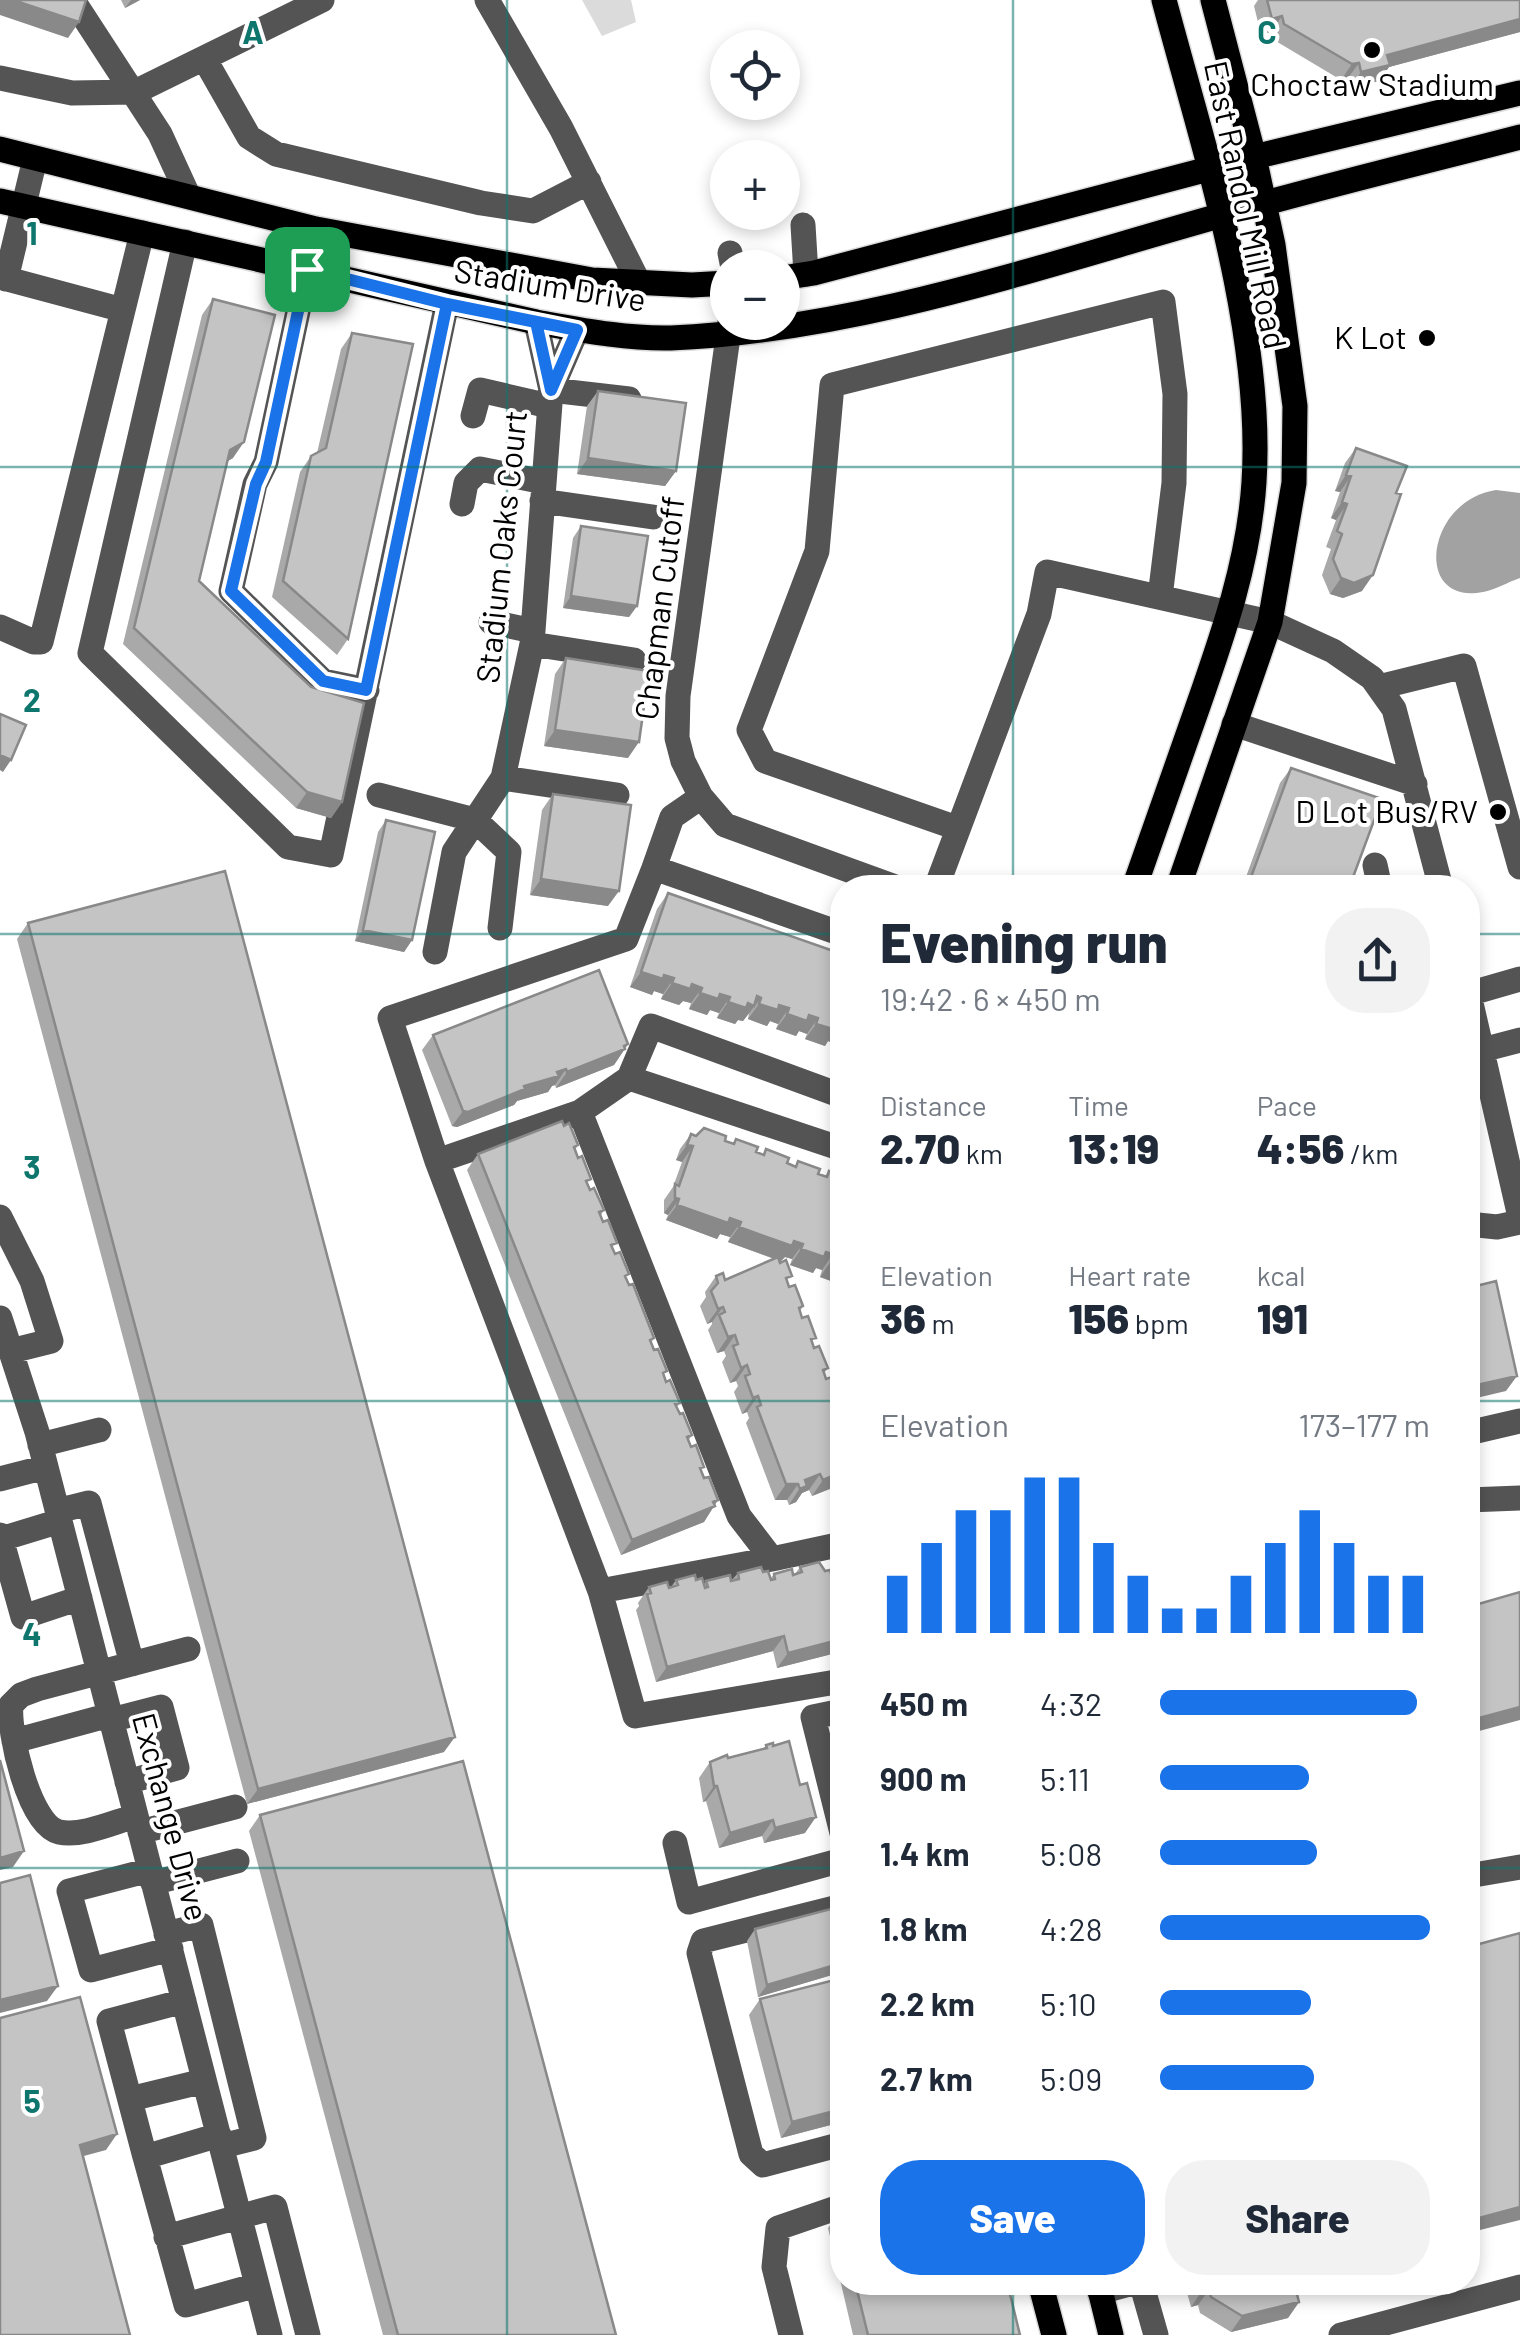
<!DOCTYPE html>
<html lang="en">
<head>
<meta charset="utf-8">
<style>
	:root { --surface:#fff; --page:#f2f2f3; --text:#1f2937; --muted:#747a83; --accent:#1a73e8 }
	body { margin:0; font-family:Barlow,sans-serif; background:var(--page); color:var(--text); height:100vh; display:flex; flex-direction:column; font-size:38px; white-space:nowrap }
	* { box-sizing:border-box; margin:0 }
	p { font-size:32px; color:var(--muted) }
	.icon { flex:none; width:55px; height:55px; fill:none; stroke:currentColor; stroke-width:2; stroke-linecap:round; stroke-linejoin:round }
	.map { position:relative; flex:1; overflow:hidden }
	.side { position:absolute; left:830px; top:875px; width:650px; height:1420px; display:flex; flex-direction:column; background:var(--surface); border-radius:40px; box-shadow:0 5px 15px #0003 }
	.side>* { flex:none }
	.buttons { position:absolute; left:710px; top:30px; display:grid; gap:20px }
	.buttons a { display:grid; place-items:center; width:90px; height:90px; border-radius:50%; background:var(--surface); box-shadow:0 5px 15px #0003; font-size:50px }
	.pin { position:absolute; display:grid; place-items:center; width:85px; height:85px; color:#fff; margin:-42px; border-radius:20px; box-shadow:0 5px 15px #0006 }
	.round { display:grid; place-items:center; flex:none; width:105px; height:105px; border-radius:40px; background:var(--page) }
	.headline { display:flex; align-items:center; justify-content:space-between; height:170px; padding:0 50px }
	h1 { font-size:55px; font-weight:800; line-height:75px }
	.metrics { display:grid; grid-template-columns:repeat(3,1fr); gap:15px; height:170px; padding:10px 50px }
	.metrics div { display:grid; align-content:center }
	.metrics b { font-size:42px; font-weight:800 }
	.metrics small { font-size:28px; font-weight:400 }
	.metrics p { font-size:28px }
	.chart { height:280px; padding:20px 50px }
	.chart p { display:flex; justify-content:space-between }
	.chart svg { width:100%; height:180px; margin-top:10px; stroke:var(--accent); stroke-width:6 }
	.cta { display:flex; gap:20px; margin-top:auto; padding:20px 50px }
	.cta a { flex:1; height:115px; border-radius:40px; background:var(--accent); color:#fff; font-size:40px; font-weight:800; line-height:115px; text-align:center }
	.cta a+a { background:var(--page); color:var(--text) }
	ul { padding:0 50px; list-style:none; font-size:32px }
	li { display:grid; grid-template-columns:160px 120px 1fr; align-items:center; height:75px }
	li i { height:25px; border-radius:12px; background:var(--accent) }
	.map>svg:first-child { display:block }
	.green { fill:#dbdbdb }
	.water { fill:#a2a2a2 }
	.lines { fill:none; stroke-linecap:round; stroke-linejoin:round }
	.major-casing { stroke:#dbdbdb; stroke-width:28 }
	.minor { stroke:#545454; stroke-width:25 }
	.major { stroke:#000; stroke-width:25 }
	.wall { fill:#a9a9a9 }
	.shaded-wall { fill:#898989 }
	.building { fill:#c4c4c4; stroke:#898989; stroke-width:2.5 }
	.route-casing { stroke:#fff; stroke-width:20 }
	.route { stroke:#1a73e8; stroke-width:12 }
	.grid { fill:none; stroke:#0f766e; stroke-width:2.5; stroke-opacity:0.55 }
	.poi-dot { fill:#000; stroke:#fff; stroke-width:4 }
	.labels { text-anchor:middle; stroke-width:8; stroke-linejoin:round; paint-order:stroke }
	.poi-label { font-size:32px; fill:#000; stroke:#fff; text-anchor:end }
	.street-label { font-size:32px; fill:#000; stroke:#fff }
	.grid-label { font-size:32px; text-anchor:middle; font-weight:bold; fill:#0f766e; stroke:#fff; stroke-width:8; stroke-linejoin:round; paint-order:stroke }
</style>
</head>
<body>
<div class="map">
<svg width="1520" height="2335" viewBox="0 0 1520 2335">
	<rect width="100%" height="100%" fill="#fff"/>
	<path class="green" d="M582,0h49l5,22 -34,14z"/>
	<path class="water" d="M1496,490l24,3v85c-12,4 -25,12 -37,14 -70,14 -58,-91 13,-102z"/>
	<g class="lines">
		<defs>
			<path id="major" d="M0,149l316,80 276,51 100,5 36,-2
				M0,201l536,121c45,8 90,17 135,16 188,-8 369,-72 548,-122 100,-29 201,-53 301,-79
				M782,278l32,-5 440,-116 266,-64
				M1134,888c21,-60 42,-120 63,-179 26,-74 52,-148 57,-227 10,-152 -51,-335 -90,-482
				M1178,888l92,-266 24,-139 1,-77 -22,-161 -19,-88 -41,-157
				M1040,2282l14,53
				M1098,2282l13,53"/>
		</defs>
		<use href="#major" class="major-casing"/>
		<path class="minor" d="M487,0l74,128 78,155
			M78,8l82,126 28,61
			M204,58l45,79 27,17 205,49 52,8 56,-29
			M0,78l72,15 63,-1 187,-92
			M803,225l3,49
			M185,242l-95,411 198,194 43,8 116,-552
			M730,253l3,15
			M307,269l-41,193 -11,22 -24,107 92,90 44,9
			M0,277l123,33
			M6,279l29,-120
			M536,322l15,68 26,-60
			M730,322l-52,374 -1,42 6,23 18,36 24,28 173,63
			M473,416l7,-26 69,16
			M542,501l111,16
			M462,504l4,-21 14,-14 64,13
			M491,622l42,9
			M0,627l34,15h7l101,-409
			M532,644l102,16
			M1379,687l85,-21 56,201
			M1234,724l181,60
			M503,778l114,17
			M379,795l96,25 34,32 -9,76
			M957,828l-192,-67 -16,-31 68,-179 15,-166 331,-83 12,92 -1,89 -14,114
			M1375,865l5,23
			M654,868l18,-51 29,-20
			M936,888l103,-274 8,-42 223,50 63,29 39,27 22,31 47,179
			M435,952l19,-100 49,-74 29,-134 19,-254 78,9
			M1468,990l52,227
			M1468,994l52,-15
			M1482,1050l38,-10
			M629,1078l-49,34 159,404 33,43 70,-15
			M842,1096l-191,-70 -22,52 213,71
			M580,1112l-143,49 -47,-143 236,-79 28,-71 188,66
			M437,1161l163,430 35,125 207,-35
			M0,1217l32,64 19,60 -40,10
			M1468,1224l29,3 23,-5
			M0,1318l37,114 233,903
			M1468,1433l52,-12
			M40,1445l59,-15
			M0,1479l46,-12
			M1468,1500l52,-2
			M57,1511l32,-8 43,161
			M0,1535l23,82 57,-19
			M1,1539l59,-18
			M600,1591l172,-32
			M842,1711l-29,6 29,116
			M111,1720l50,-13 16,61 -50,14
			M14,1741l96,-26
			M136,1816c-22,6 -54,21 -77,16 -30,-7 -51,-100 -48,-127l10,-10 16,-6 151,-40
			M140,1832l95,-25
			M675,1843l14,59 153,-42
			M150,1870l-81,21 22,79 80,-21
			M1468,1876l52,-9
			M153,1883l84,-22
			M842,1906l-139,35 -4,12 52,201 12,11 79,-21
			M166,1934l35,-9 53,213 -32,8
			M130,2099l74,-18
			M219,2135l-74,22 41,148 71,-20
			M145,2157l-36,-136 75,-20
			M166,2237l109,-30 33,128
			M1141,2282l15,53
			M1100,2292l37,-10
			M791,2335l-17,-68 4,-39 64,-22
			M1341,2335l179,-48"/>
		<use href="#major" class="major"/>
	</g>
	<path class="wall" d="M121,0h19l-15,8z
		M1258,0h262v32l-131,35 -10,14 -29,7 -2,-10 -7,2 -67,-40 -3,-8 -10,2 -7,-28z
		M213,299l20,159 -5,3 -29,120 143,221 -11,16 -35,-10 -173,-164 79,-329z
		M352,333l-4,306 -11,16 -65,-58 28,-125 11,-16 6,-3 24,-104z
		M598,391l78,80 -11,15 -88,-12 10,-68z
		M1356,448l6,143 -19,7 -13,-4 -8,-19 9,-26 -5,-2 10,-27 -5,-2 9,-26 -5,-1 10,-28z
		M581,526l56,80 -8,11 -66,-9 10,-70z
		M566,658l62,100 -84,-12 11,-72z
		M1291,768l58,120h-107l38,-105z
		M553,794l55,112 -78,-11 12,-85z
		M386,820l26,120 -8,12 -49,-11 23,-109z
		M668,893l174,61v99l-8,-3 1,-6 -7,-3 -3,5 -20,-7 2,-5 -8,-3 -3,5 -20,-7 2,-5 -8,-3 -3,5 -19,-7 1,-6 -6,8 -5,-1 -3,4 -18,-6 2,-5 -9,-3 -3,5 -18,-6 2,-6 -8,-2 -4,4 -18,-6 2,-5 -9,-3 -2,4 -22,-8 27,-78z
		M28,923l416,829 -197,52 -230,-865z
		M433,1035l195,9 -14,21 -58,23 -1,-3 -3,1 -4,6 -31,9 -3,4 -57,22 -5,-1 -30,-76z
		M564,1126l14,19 -3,5 13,35 16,25 -3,5 12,34 41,89 -3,5 15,39 14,21 -3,4 15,28 -4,6 26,64 -10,17 -83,33 -154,-385 11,-16z
		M691,1134l42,10 3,-5 20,13 7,2 3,-5 21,14 8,3 3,-5 27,15 4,-5 13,5v109l-22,-8 2,-7 -6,-2 -3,5 -23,-8 2,-6 -7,-2 -4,4h-2l10,26 14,19 -3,5 14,37 14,20 -4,5 18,111 -30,12 -3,-6 -7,3 -6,9 -7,3 -2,-5h-12l-29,-77 3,-5 -2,-6 -5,2 -8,-22 4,-6 -2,-5 -6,2 -8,-21 4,-6 -2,-5 -7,2 -9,-23 4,-6v-2l-5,2 -7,-18 6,-9 -1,-5 11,-16 9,4 49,-21 -46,-17 2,-5 -10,-3 -3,5 -51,-19 2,-5 -4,-2v-13l9,-13 9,-25 -6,-2 4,-11z
		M800,1567l37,28 -3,4 8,40 -10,15 -55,14 -4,-17 -117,31 -20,-72 3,-4 -1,-3 11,-16 20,1 2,-1 5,-7h20l8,5 2,-4h25l7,-8 25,-1 7,7 4,-5h21z
		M766,1745l39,88 -41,10 -2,-7 -43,12 -13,-47 -3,1 -4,-24 11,-16 54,-14z
		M260,1815l356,520h-233l-134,-504z
		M842,1906v66l-84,25 -11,-56 8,-12z
		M842,1978v144l-61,16 -32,-123 11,-16z
		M842,2212v70h165l13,53h-167l-25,-107 11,-15z
		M1184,2282h110l5,20 -11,16 -57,14 -31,-19 -2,-8 -7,2z"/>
	<path class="shaded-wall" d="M0,0h13l66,22 -11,16 -68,-23z
		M131,0h9l-15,8z
		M1282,16l-11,16 -10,2 11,-15z
		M1520,19v13l-131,35 -10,14 -29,7 11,-16 26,-17z
		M1359,63l-11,15 -7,2 11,-16z
		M244,442l-11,16 -14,8 11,-16z
		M588,458l88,13 -11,15 -88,-12z
		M1346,475l5,1 -11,16 -5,-1z
		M1342,502l5,2 -11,16 -5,-2z
		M1373,575l-11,16 -19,7 -13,-4 11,-16z
		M571,596l66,10 -8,11 -66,-9z
		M555,730l84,12 -11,16 -84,-12z
		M0,755l11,5 -8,12 -3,-2z
		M307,792l35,10 -11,16 -35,-10z
		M541,879l78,12 -11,15 -78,-11z
		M363,930l49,10 -8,12 -49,-11z
		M641,972l23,3 10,3 -11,16 -9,-3 -2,4 -22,-8z
		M672,983l20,1 10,4 -11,15 -8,-2 -4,4 -18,-6z
		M700,993l20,1 10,3 -11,16 -9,-3 -3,5 -18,-6z
		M757,996l4,2 -18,23 -5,-1 -3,4 -18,-6 11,-16 20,1z
		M759,1004l20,1 10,3 -11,16 -8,-3 -3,5 -19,-7z
		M787,1014l22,1 9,3 -11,16 -8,-3 -3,5 -20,-7z
		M816,1024l22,1 4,2v7l-7,10 -7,-3 -3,5 -20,-7z
		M842,1037v16l-8,-3z
		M628,1044l-14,21 -58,23 11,-16z
		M566,1069l-11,16 -3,1 -4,6 -31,9 -3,4 -57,22 -5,-1 11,-15z
		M687,1145l6,1 -11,16 -6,-2z
		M675,1198l4,1 -11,16 -4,-2z
		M677,1205l53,13 11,4 -11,15 -10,-3 -3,5 -51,-19z
		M739,1227l64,17 -11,15 -7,-2 -4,4 -53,-19z
		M801,1249l25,3 7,2 -11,16 -6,-2 -3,5 -23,-8z
		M831,1261l11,5v19l-22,-8z
		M723,1307l-11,15 -5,2 11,-15z
		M735,1335l-11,16 -7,2 11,-16z
		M747,1365l-11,16 -6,2 11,-15z
		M1517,1376l-11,15 -38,9v-13z
		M758,1396l-11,16 -5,2 11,-16z
		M842,1472v12l-30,12 11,-16z
		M820,1474l-11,16 -7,3 -6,9 -7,3 16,-25z
		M786,1484h12l-11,16h-12z
		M718,1500l-14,22 -83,33 11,-15z
		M784,1636l-11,15 -117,31 11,-15z
		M842,1639l-10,15 -55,14 11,-15z
		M1520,1707v13l-52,14v-13z
		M455,1737l-11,15 -197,52 11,-15z
		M714,1786h3l-11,15 -3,1z
		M816,1817l-11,16 -41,10 11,-15z
		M773,1820l-11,16 -43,12 11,-15z
		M24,1851l-11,16 -13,3v-12z
		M842,1963v9l-84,25 9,-12z
		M58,1986l-11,15 -47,12v-13z
		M842,2109v13l-61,16 11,-16z
		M117,2134l-11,16 -37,10 11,-15z
		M1520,2207v13l-52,13v-12z
		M1209,2290l-11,15 -7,2 11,-16z
		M1299,2302l-11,16 -57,14 11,-16z"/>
	<path class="building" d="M13,0h73l-7,22z
		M1267,0h253v19l-133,36 3,10 -29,7 -2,-9 -7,1 -68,-40 -2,-8 -10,3z
		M213,299l62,16 -31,127 -14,8 -31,131 112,106 53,16 -22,99 -35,-10 -173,-164z
		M352,333l61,11 -65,295 -65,-58 28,-125 15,-8z
		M598,391l88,12 -10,68 -88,-13z
		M1356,448l51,18 -11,27 5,1 -28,81 -19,8 -13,-5 -8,-19 9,-25 -5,-3 10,-27 -5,-2 9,-26 -5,-1z
		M581,526l67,10 -11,70 -66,-10z
		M566,658l83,13 -10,71 -84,-12z
		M0,714l26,11 -15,35 -11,-5z
		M1291,768l91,31 -33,89h-102z
		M553,794l78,11 -12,86 -78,-12z
		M386,820l49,12 -23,108 -49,-10z
		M225,871l230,866 -197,52 -230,-866z
		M668,893l174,61v73l-4,-2 -2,5 -20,-6 2,-6 -9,-3 -2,6 -20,-7 2,-6 -10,-3 -1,5 -19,-6 2,-6 -4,-2 -3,10 -6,-3 -2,5 -18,-6 2,-5 -10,-3 -2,5 -18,-6 2,-5 -10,-4 -2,5 -18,-6 2,-5 -10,-3 -1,4 -22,-7z
		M599,970l29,74 -4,2 1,3 -58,23 -1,-3 -9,3 2,4 -35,10 1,3 -57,23 -5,-1 -30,-76z
		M562,1121l2,5 5,-3 9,22 -4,2 4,11 4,-2 9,23 -5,2 4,9 4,-2 10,22 -5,2 4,10 5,-2 9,23 -6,2 4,9 5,-2 9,22 -4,2 4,9 4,-1 21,54 -4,2 4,10 4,-1 9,22 -4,2 3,9 4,-2 10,23 -5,1 5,10 3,-1 9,22 -5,2 4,10 5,-2 8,22 -4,1 4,10 5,-1 9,23 -5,2 2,4 -83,34 -154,-386z
		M704,1128l22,8 -1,5 9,3 2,-5 22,8 -2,5 8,3 2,-6 23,9 -2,5 9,4 2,-6 22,8 -2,5 9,3 2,-6 13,5v90l-11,-5 2,-7 -7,-2 -2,5 -23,-8 2,-5 -9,-3 -2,5 -53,-19 2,-5 -11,-4 -2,5 -51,-18 2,-6 -4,-1v-14l4,2 14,-40 -6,-1 4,-11 5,2z
		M778,1257l2,6 6,-3 6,16 -6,2 3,9 6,-2 8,21 -4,2 3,10 6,-2 8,22 -5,1 3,9 5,-2 9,22 -5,2 3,9 6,-2 10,27v68l-19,8 -3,-6 -15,6 2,6 -7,3 -2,-5h-12l-29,-77 4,-2 -3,-9 -5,2 -8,-22 5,-2 -3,-9 -6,3 -8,-22 5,-2 -3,-9 -7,2 -9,-22 6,-3 -2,-5 -5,2 -7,-18 7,-8 -2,-7 7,-3 2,7z
		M1496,1281l21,95 -49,11v-99z
		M819,1562l6,9 5,-1 7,25 -4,1 3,12 4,-2 2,9v24l-54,14 -4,-17 -117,31 -20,-73 4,-1 -2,-6 18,-5 2,6 9,-3 -2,-5 19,-5 1,5 6,-2 3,10 3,-1 -2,-6 24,-6 1,6 8,-2 -1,-6 23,-6 2,5 5,-1 3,9 4,-1 -1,-5 18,-5 1,6 9,-3 -2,-5z
		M1520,1592v115l-52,14v-114z
		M789,1741l11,44 7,-2 9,34 -41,11 -2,-8 -43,13 -13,-47h-3l-4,-24 17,-7 1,3 39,-10 -1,-3 7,-2v3z
		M0,1760l24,91 -24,7z
		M463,1761l153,574h-218l-138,-520z
		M30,1875l28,111 -58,14v-117z
		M842,1906v57l-75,22 -12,-56z
		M1520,1933v274l-52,14v-274z
		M842,1978v131l-50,13 -32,-123z
		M80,1997l37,137 -37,11 50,190h-130v-317z
		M855,2282h152l13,53h-152z
		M1200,2282h94l5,20 -57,14 -31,-19 -2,-7 -7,1z"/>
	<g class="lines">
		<defs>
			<path id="route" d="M307,269l-41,193 -10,22 -25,107 92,90 43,9 81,-386 89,18 15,68 26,-60 -130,-26 -140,-35"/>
		</defs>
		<use href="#route" class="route-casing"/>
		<use href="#route" class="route"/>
	</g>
	<path class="grid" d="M507,0v2335M1013,0v888M0,467h1520M0,934h842M1468,934h52M0,1401h842M1468,1401h52M0,1868h842M1468,1868h52M1013,2282v53"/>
	<g class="poi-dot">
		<circle cx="1372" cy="50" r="10"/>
		<circle cx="1427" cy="338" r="10"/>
		<circle cx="1498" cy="812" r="10"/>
	</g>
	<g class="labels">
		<g class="poi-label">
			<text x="1372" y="96" text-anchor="middle">Choctaw Stadium</text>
			<text x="1407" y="349">K Lot</text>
			<text x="1478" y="823">D Lot Bus/RV</text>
		</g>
		<g class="street-label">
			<text transform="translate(1245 205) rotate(78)" y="11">East Randol Mill Road</text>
			<text transform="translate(550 286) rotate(9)" y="11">Stadium Drive</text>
			<text transform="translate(502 547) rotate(-84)" y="11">Stadium Oaks Court</text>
			<text transform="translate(660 608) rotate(-83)" y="11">Chapman Cutoff</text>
			<text transform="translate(170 1817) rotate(75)" y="11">Exchange Drive</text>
		</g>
	</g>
	<g class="grid-label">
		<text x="253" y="44">A</text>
		<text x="1267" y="44">C</text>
		<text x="32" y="245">1</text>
		<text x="32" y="712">2</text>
		<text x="32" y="1179">3</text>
		<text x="32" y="1646">4</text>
		<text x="32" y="2113">5</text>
	</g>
</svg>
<div class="buttons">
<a><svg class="icon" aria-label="locate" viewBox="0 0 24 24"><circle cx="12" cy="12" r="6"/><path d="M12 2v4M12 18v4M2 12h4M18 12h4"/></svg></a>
<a>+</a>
<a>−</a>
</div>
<div class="pin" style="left:307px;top:269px;background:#1e9e55"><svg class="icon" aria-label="arrive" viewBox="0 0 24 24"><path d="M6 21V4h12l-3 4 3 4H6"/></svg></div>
<section class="side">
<div class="headline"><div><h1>Evening run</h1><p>19:42 · 6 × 450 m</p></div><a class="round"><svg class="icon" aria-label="share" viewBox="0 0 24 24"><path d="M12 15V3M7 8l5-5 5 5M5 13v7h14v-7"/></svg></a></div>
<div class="metrics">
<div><p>Distance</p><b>2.70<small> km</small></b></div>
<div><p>Time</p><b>13:19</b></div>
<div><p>Pace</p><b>4:56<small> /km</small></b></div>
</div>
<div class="metrics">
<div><p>Elevation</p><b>36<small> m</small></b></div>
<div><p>Heart rate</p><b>156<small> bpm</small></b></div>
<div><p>kcal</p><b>191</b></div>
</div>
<div class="chart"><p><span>Elevation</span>173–177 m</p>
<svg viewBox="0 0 160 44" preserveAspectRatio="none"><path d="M5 44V30M15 44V22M25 44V14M35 44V14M45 44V6M55 44V6M65 44V22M75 44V30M85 44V38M95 44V38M105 44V30M115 44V22M125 44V14M135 44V22M145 44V30M155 44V30"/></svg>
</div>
<ul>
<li><b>450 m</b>4:32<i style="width:95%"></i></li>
<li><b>900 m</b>5:11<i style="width:55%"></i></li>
<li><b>1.4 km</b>5:08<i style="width:58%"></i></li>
<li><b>1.8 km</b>4:28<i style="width:100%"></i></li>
<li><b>2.2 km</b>5:10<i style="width:56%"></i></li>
<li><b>2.7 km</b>5:09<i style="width:57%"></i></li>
</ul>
<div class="cta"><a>Save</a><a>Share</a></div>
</section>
</div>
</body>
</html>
